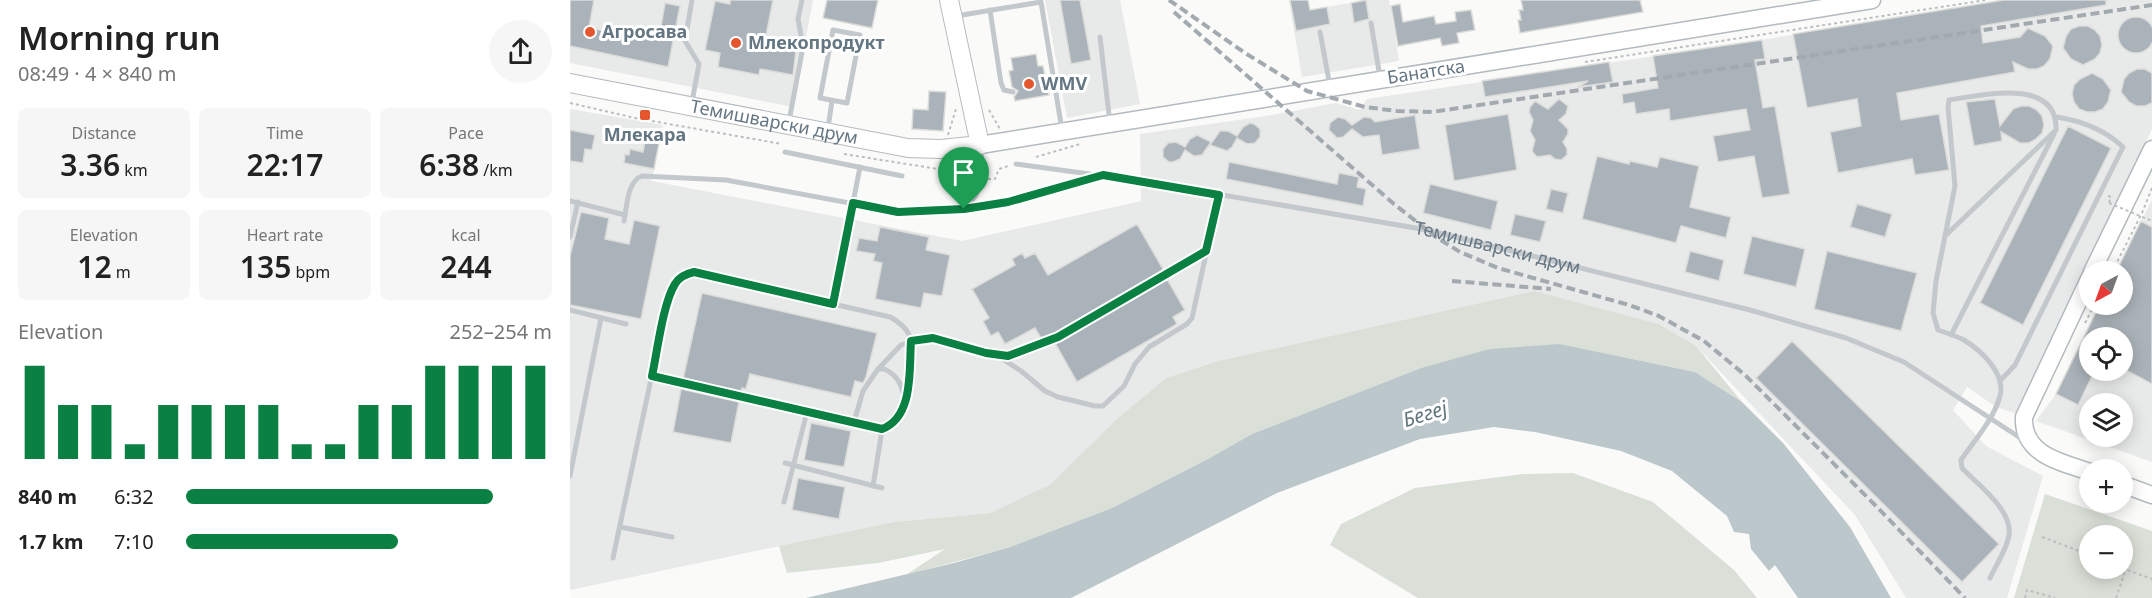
<!DOCTYPE html>
<html lang="en">
<head>
<meta charset="utf-8">
<style>
	:root { --surface:#fff; --page:#f6f6f6; --text:#222; --muted:#767676; --accent:#0b8043 }
	body { margin:0; font-family:"Noto Sans",sans-serif; background:var(--page); color:var(--text); height:100vh; display:flex; flex-direction:column; font-size:22px; white-space:nowrap }
	* { box-sizing:border-box; margin:0 }
	p { font-size:20px; color:var(--muted) }
	.icon { flex:none; width:33px; height:33px; fill:none; stroke:currentColor; stroke-width:2; stroke-linecap:round; stroke-linejoin:round }
	.map { position:relative; flex:1; overflow:hidden }
	.side { display:flex; flex-direction:column; background:var(--surface); width:570px }
	.side>* { flex:none }
	.needle { width:39px; rotate:221deg }
	.fabs { position:absolute; left:1509px; top:261px; display:grid; gap:12px }
	.fabs a { display:grid; place-items:center; width:54px; height:54px; border-radius:50%; background:var(--surface); box-shadow:0 3px 15px #0003; font-size:30px }
	.pin { position:absolute; display:grid; place-items:center; width:51px; height:51px; color:#fff; margin:-62px -26px; border-radius:50% 50% 50% 0; rotate:-45deg; box-shadow:0 0 6px #0007 }
	.pin .icon { rotate:45deg }
	.round { display:grid; place-items:center; flex:none; width:63px; height:63px; border-radius:32px; background:var(--page) }
	.overview { display:flex; align-items:center; justify-content:space-between; height:102px; padding:0 18px }
	h1 { font-size:33px; font-weight:600; line-height:45px }
	.stats { display:grid; grid-template-columns:repeat(3,1fr); gap:9px; height:102px; padding:6px 18px }
	.stats div { display:grid; align-content:center; border-radius:9px; background:var(--page); text-align:center }
	.stats b { font-size:30px; font-weight:600 }
	.stats small { font-size:16px; font-weight:400 }
	.stats p { font-size:16px }
	.chart { height:168px; padding:12px 18px }
	.chart p { display:flex; justify-content:space-between }
	.chart svg { width:100%; height:108px; margin-top:6px; stroke:var(--accent); stroke-width:6 }
	ul { padding:0 18px; list-style:none; font-size:20px }
	li { display:grid; grid-template-columns:96px 72px 1fr; align-items:center; height:45px }
	li i { height:15px; border-radius:8px; background:var(--accent) }
	main { display:flex; flex:1; min-height:0 }
	.map>svg:first-child { display:block }
	.built { fill:#e8e9e9; fill-rule:evenodd }
	.green { fill:#dadfd7; fill-rule:evenodd }
	.water { fill:#bbc7cb }
	.building { fill:#aab3b9; stroke:#dcdcda; stroke-width:1.5 }
	.lines { fill:none; stroke-linecap:round; stroke-linejoin:round }
	.secondary-casing { stroke:#b3babf; stroke-width:19 }
	.primary-casing { stroke:#b5babe; stroke-width:20 }
	.path { stroke:#bbbfc2; stroke-width:2; stroke-dasharray:3 3; stroke-linecap:butt }
	.lane { stroke:#c3c8cc; stroke-width:5 }
	.secondary { stroke:#fff; stroke-width:16 }
	.primary { stroke:#fff; stroke-width:18 }
	.rail { stroke:#a2aab0; stroke-width:4; stroke-dasharray:9 4.5; stroke-linecap:butt }
	.path-bridge { stroke:#bbbfc2; stroke-width:2; stroke-dasharray:3 3; stroke-linecap:butt }
	.route-casing { stroke:#fff; stroke-width:12 }
	.route { stroke:#0b8043; stroke-width:8 }
	.poi-dot { fill:#e4572e; stroke:#fff; stroke-width:2 }
	.labels { text-anchor:middle; stroke-width:6; stroke-linejoin:round; paint-order:stroke }
	.poi-label { font-size:18px; font-weight:bold; fill:#657683; stroke:#fff; text-anchor:start }
	.street-label { font-size:18px; fill:#657683; stroke:#fff }
	.water-label { font-size:20px; font-style:italic; fill:#60757c; stroke:#fff }
</style>
</head>
<body>
<main>
<section class="side">
<div class="overview"><div><h1>Morning run</h1><p>08:49 · 4 × 840 m</p></div><a class="round"><svg class="icon" aria-label="share" viewBox="0 0 24 24"><path d="M12 15V3M7 8l5-5 5 5M5 13v7h14v-7"/></svg></a></div>
<div class="stats">
<div><p>Distance</p><b>3.36<small> km</small></b></div>
<div><p>Time</p><b>22:17</b></div>
<div><p>Pace</p><b>6:38<small> /km</small></b></div>
</div>
<div class="stats">
<div><p>Elevation</p><b>12<small> m</small></b></div>
<div><p>Heart rate</p><b>135<small> bpm</small></b></div>
<div><p>kcal</p><b>244</b></div>
</div>
<div class="chart"><p><span>Elevation</span>252–254 m</p>
<svg viewBox="0 0 160 44" preserveAspectRatio="none"><path d="M5 44V6M15 44V22M25 44V22M35 44V38M45 44V22M55 44V22M65 44V22M75 44V22M85 44V38M95 44V38M105 44V22M115 44V22M125 44V6M135 44V6M145 44V6M155 44V6"/></svg>
</div>
<ul>
<li><b>840 m</b>6:32<i style="width:84%"></i></li>
<li><b>1.7 km</b>7:10<i style="width:58%"></i></li>
</ul>
</section>
<div class="map">
<svg width="1582" height="598" viewBox="0 0 1582 598">
	<rect width="100%" height="100%" fill="#fafaf8"/>
	<path class="built" d="M0,0h243l-20,107 -223,-44z
		M475,0h75l20,104 -73,14z
		M719,0h19l2,10 56,-10h23l10,61 -97,16z
		M1434,0h148v129l-135,285 -21,-7 -29,-20 -14,23 33,36 57,30 -36,122h-101l-51,-83 -159,-169 -162,-55 -316,70 -52,17 -48,40 -68,68 -60,27 -96,9 -324,68v-481l93,16 -11,56 310,60 179,-40 -1,-67 126,-18 70,-13 24,7 7,-11 395,-59z
		M1582,200v262l-116,-41 20,-27 44,-89 22,-1v-32l-6,-1zM1520,338h32v32h-32zM1520,404h32v32h-32z"/>
	<path class="green" d="M964,291l124,33 38,22 46,56 -47,-30 -135,-28 -139,24 -169,66 -44,25 -96,49 -102,39 -104,28 39,-26 -67,14 -91,10 -8,-27 115,-24 96,-9 60,-28 68,-67 48,-40 52,-17z
		M1003,473l80,29 81,68 23,28h-339l-88,-53 11,-21 74,-36 108,-14z
		M1475,494l107,37v67h-138zM1520,536h32v32h-32z"/>
	<path class="water" d="M990,344l135,28 47,30 41,41 67,84 41,71h-93l-23,-33 -6,6 -18,-22 -2,-15 -15,-2 -7,-16 -55,-45 -51,-20 -86,-19 -41,-5 -74,12 -143,54 -206,105h-265l148,-35 56,-16 102,-39 96,-49 44,-25 169,-66 69,-19z"/>
	<path class="building" d="M0,0h24l-5,28 59,11v-3l11,2 6,-35 15,3 -12,61 -98,-21z
		M160,0h43l-7,36 31,6 -4,33 -33,-6 -1,6 -41,-8 2,-14 -15,-3 10,-49 15,3z
		M257,0h51l-6,28 -49,-10z
		M490,0h20l11,60 -20,4z
		M720,0h18l2,10 17,-3 3,17 -34,7z
		M796,0l3,19 -15,4 -3,-20z
		M951,0h119l3,12 -123,21 -2,-13h3l-2,-10h4z
		M1434,0h102v5l-125,21 2,17 37,-6 8,-9 17,8 8,10 -3,13 -6,7 -7,3h-9l-15,-7 2,10 -118,21 4,27 38,-6 10,56 -34,5 -3,-16 -74,14 -8,-41 31,-6 -4,-27 -50,9 -14,-74z
		M830,4l3,18 31,-6 2,8 20,-3 -1,-9 16,-2 4,20 -18,3 2,10 -17,3 -2,-8 -42,8 -7,-40z
		M1548 35a18 18 0 1 1 36 0a18 18 0 1 1-36 0Z
		M1509,26h9l7,4 5,6 2,9 -2,8 -5,6 -12,6 -12,-6 -8,-11 3,-12 5,-7z
		M1192,40l3,19 -10,1 8,48 12,-2 15,88 -28,4 -8,-42 -36,6 -5,-26 37,-6 -4,-21 -76,12 -1,-12 -33,5 -2,-12 -11,2 -1,-10 36,-6 -5,-32z
		M466,54l2,12h5l6,29 -34,6 -1,-4 4,-6 -6,-4 -3,-16 4,-1 -2,-12z
		M1039,62l4,20 -35,5 10,-6 -103,16 -3,-16z
		M1567,69h8l7,4v30l-7,3h-9l-7,-4 -8,-10 3,-13 5,-6z
		M1522,73l11,6 8,11 -3,12 -5,7 -8,3h-8l-8,-3 -5,-7 -2,-8 2,-9 6,-6z
		M359,91l17,1 -3,39 -31,-2 1,-20 15,1z
		M989,99l9,7 -2,8 -7,6 9,9v5l-5,8 4,7v6l-6,5 -6,-1 -5,-4 -13,2 -5,-6 3,-11 -5,-9 3,-11 -4,-8 1,-5 5,-6 13,8z
		M1425,99l5,27 13,-17 8,-3h8l8,4 5,6 2,9 -2,8 -6,6 -7,4h-9l-19,-11 1,9 -28,5 -8,-44z
		M938,114l9,56 -63,11 -9,-56z
		M845,115l5,34 -38,6 -3,-20 -16,2 -11,-8 -9,8 -6,1 -8,-8 1,-7 8,-6 7,2 7,6 12,-8 7,1 4,4z
		M680,123l4,1 6,5v8l-5,6 -8,1 -10,-6 -5,9 -5,4 -17,-6 10,-14h8l9,5 6,-9z
		M1498,126l43,22 -88,177 -43,-22z
		M0,130l25,5 -3,15 -7,-1 -2,14 -13,-2z
		M627,135l14,7 -9,13 -8,1 -9,-6 -5,9 -7,3h-4l-6,-5v-8l5,-6 8,-1 9,5 5,-8z
		M76,136l14,2 -6,31 -30,-6 1,-9 4,1 1,-6 13,3z
		M1027,156l32,8 1,-3 27,6 3,-10 39,9 -9,41 41,10 -5,21 -45,-12 -5,17 -94,-24z
		M659,162l108,22 2,-11 20,4 -2,10 9,2 -3,17 -137,-27z
		M860,184l68,17 -7,29 -68,-17z
		M981,189l17,4 -5,20 -17,-4z
		M1287,204l35,10 -7,23 -35,-10z
		M11,212l28,6 -4,21 24,5 5,-24 26,6 -19,93 -71,-14v-49z
		M945,214l31,7 -6,21 -30,-7z
		M1571,221l11,6v157l-30,-16v-30h-32v32h5l-17,35 -22,-11 44,-90h22v-32h-6z
		M567,224l26,45 -1,2 -107,62 -14,5 -6,-10 -30,16 -7,-12 -7,4 -8,-15 6,-3 -17,-29 43,-24 -3,-6 10,-6 3,5 10,-5 13,22z
		M310,227l49,10 -3,13 24,5 -8,41 -18,-3 -3,15 -46,-9 7,-36 -9,-2 2,-7 -19,-3 3,-13 18,3z
		M1182,236l53,13 -9,38 -53,-13z
		M1120,251l34,9 -5,21 -34,-9z
		M1257,251l90,22 -16,58 -87,-22z
		M597,279l18,31 -12,7 4,7 -100,58 -22,-39z
		M132,293l175,40 -11,44 -3,6 -8,-2 -4,16 -101,-23 -4,15 -4,-1 -1,4 -58,-13z
		M1222,341l207,203 -37,38 -206,-204z
		M111,389l58,13 -8,41 -58,-11z
		M241,423l40,8 -7,36 -40,-7z
		M228,478l47,9 -6,32 -47,-9z"/>
	<g class="lines">
		<defs>
			<path id="secondary" d="M410,145l892,-145
				M1522,272l60,-123
				M1520,277l-66,140c-2,38 37,45 66,55
				M1552,484l30,11"/>
			<g id="primary">
				<path id="s2" d="M0,83l338,65 33,1 39,-4 -31,-145"/>
			</g>
		</defs>
		<use href="#secondary" class="secondary-casing"/>
		<use href="#primary" class="primary-casing"/>
		<path class="path" d="M1015,62l401,-62
			M0,103l65,15 147,26
			M419,110l11,19
			M378,135l8,-26
			M274,154l94,15 36,9
			M466,157l44,-13
			M418,179h7l4,-10 9,-3
			M1538,196l3,1 -2,6
			M1542,272l30,-59 10,-25
			M1515,323l10,-19
			M1472,537l48,18
			M1552,568l30,11
			M1455,598l2,-8 28,8
			M1546,598l10,-29"/>
		<g class="lane">
			<path d="M420,10l11,73 3,7 9,2"/>
			<path d="M386,16l85,-14 21,128"/>
			<path d="M801,23l9,54"/>
			<path d="M263,30l27,5 -13,68 -27,-5z"/>
			<path d="M750,32l10,54"/>
			<path d="M530,37l10,86"/>
			<path d="M122,102l7,-38 -14,-23 7,-41"/>
			<path d="M219,121l14,-74 -5,-28 4,-19"/>
			<path d="M258,128l4,-27"/>
			<path d="M215,152l117,24"/>
			<path id="s1" d="M446,164l125,17 286,49 323,80 96,28 58,24 121,79"/>
			<path d="M0,201l55,14"/>
			<path d="M396,208c17,-17 19,-36 14,-60"/>
			<path d="M54,221c3,-14 3,-40 18,-45l84,4 172,32 66,-3 44,-7 91,-25"/>
			<path d="M1375,236l111,-106c2,-53 -74,-35 -107,-30l-1,7 7,79 -19,95 -3,32 5,17c9,3 18,6 26,10 18,11 42,34 36,56 -6,23 -26,45 -39,64l1,8c15,16 51,42 47,67 -2,14 -13,30 -19,43"/>
			<path d="M0,237l8,-35"/>
			<path d="M263,304l27,-137"/>
			<path d="M0,310l56,14"/>
			<path d="M1381,335l103,-201"/>
			<path d="M428,356l23,15 24,20 13,6 37,9h8l21,-20 11,-22 14,-17 38,-23 5,-6 27,-123"/>
			<path d="M309,369h5c12,5 18,15 20,28"/>
			<path d="M1430,381l15,-16 108,-218c-19,-18 -41,-26 -66,-30"/>
			<path d="M284,422l9,-31 15,-22 23,-24 20,-7h12l53,15 22,3 49,-19 149,-86"/>
			<path d="M215,463l97,25"/>
			<path d="M0,476l31,-158"/>
			<path d="M303,486l9,-56"/>
			<path d="M214,502l23,-90"/>
			<path d="M50,527l52,10"/>
			<path d="M43,558l55,-259 7,-16 5,-6 14,-5 196,45c9,5 19,12 21,24 1,7 -1,16 -2,23 -2,24 0,55 -27,66l-230,-53"/>
		</g>
		<use href="#secondary" class="secondary"/>
		<use href="#primary" class="primary"/>
		<path class="rail" d="M599,0l76,53 62,38 58,16 32,4 35,1 720,-107
			M604,12l220,192 42,33 24,15 38,16 131,37 30,11 45,25 41,34 130,130 90,93
			M882,281l99,8"/>
		<path class="path-bridge" d="M1539,203l43,18"/>
	</g>
	<g class="lines">
		<defs>
			<path id="route" d="M533,175l116,20 -13,56 -148,86 -50,19 -22,-3 -53,-15 -22,3c-2,28 3,76 -29,88l-230,-53c5,-23 11,-73 23,-92 4,-7 10,-10 19,-12l139,32 20,-101 45,9 66,-3 44,-7z"/>
		</defs>
		<use href="#route" class="route-casing"/>
		<use href="#route" class="route"/>
	</g>
	<g class="poi-dot">
		<circle cx="20" cy="32" r="6"/>
		<circle cx="166" cy="43" r="6"/>
		<circle cx="459" cy="84" r="6"/>
		<rect x="69" y="109" width="12" height="12" rx="3"/>
	</g>
	<g class="labels">
		<g class="poi-label">
			<text x="32" y="38">Агросава</text>
			<text x="178" y="49">Млекопродукт</text>
			<text x="471" y="90">WMV</text>
			<text x="75" y="141" text-anchor="middle">Млекара</text>
		</g>
		<g class="street-label">
			<text transform="translate(856 72) rotate(-9)" y="6">Банатска</text>
			<text dy="6" stroke="none"><textPath href="#s2" startOffset="208">Темишварски друм</textPath></text>
			<text dy="6" stroke="none"><textPath href="#s1" startOffset="489">Темишварски друм</textPath></text>
		</g>
		<g class="water-label">
			<text transform="translate(855 414) rotate(-17)" y="7">Бегеј</text>
		</g>
	</g>
</svg>
<div class="fabs">
<a><svg class="needle" viewBox="-14 -14 28 28"><path d="M0-13l5 13h-10z" fill="#e53935"/><path d="M0 13l5-13h-10z" fill="#767676"/></svg></a>
<a><svg class="icon" aria-label="locate" viewBox="0 0 24 24"><circle cx="12" cy="12" r="6"/><path d="M12 2v4M12 18v4M2 12h4M18 12h4"/></svg></a>
<a><svg class="icon" aria-label="layers" viewBox="0 0 24 24"><path d="M12 4l9 5-9 5-9-5zM3 14l9 5 9-5"/></svg></a>
<a>+</a>
<a>−</a>
</div>
<div class="pin" style="left:394px;top:209px;background:#1e9e55"><svg class="icon" aria-label="arrive" viewBox="0 0 24 24"><path d="M6 21V4h12l-3 4 3 4H6"/></svg></div>
</div>
</main>
</body>
</html>
